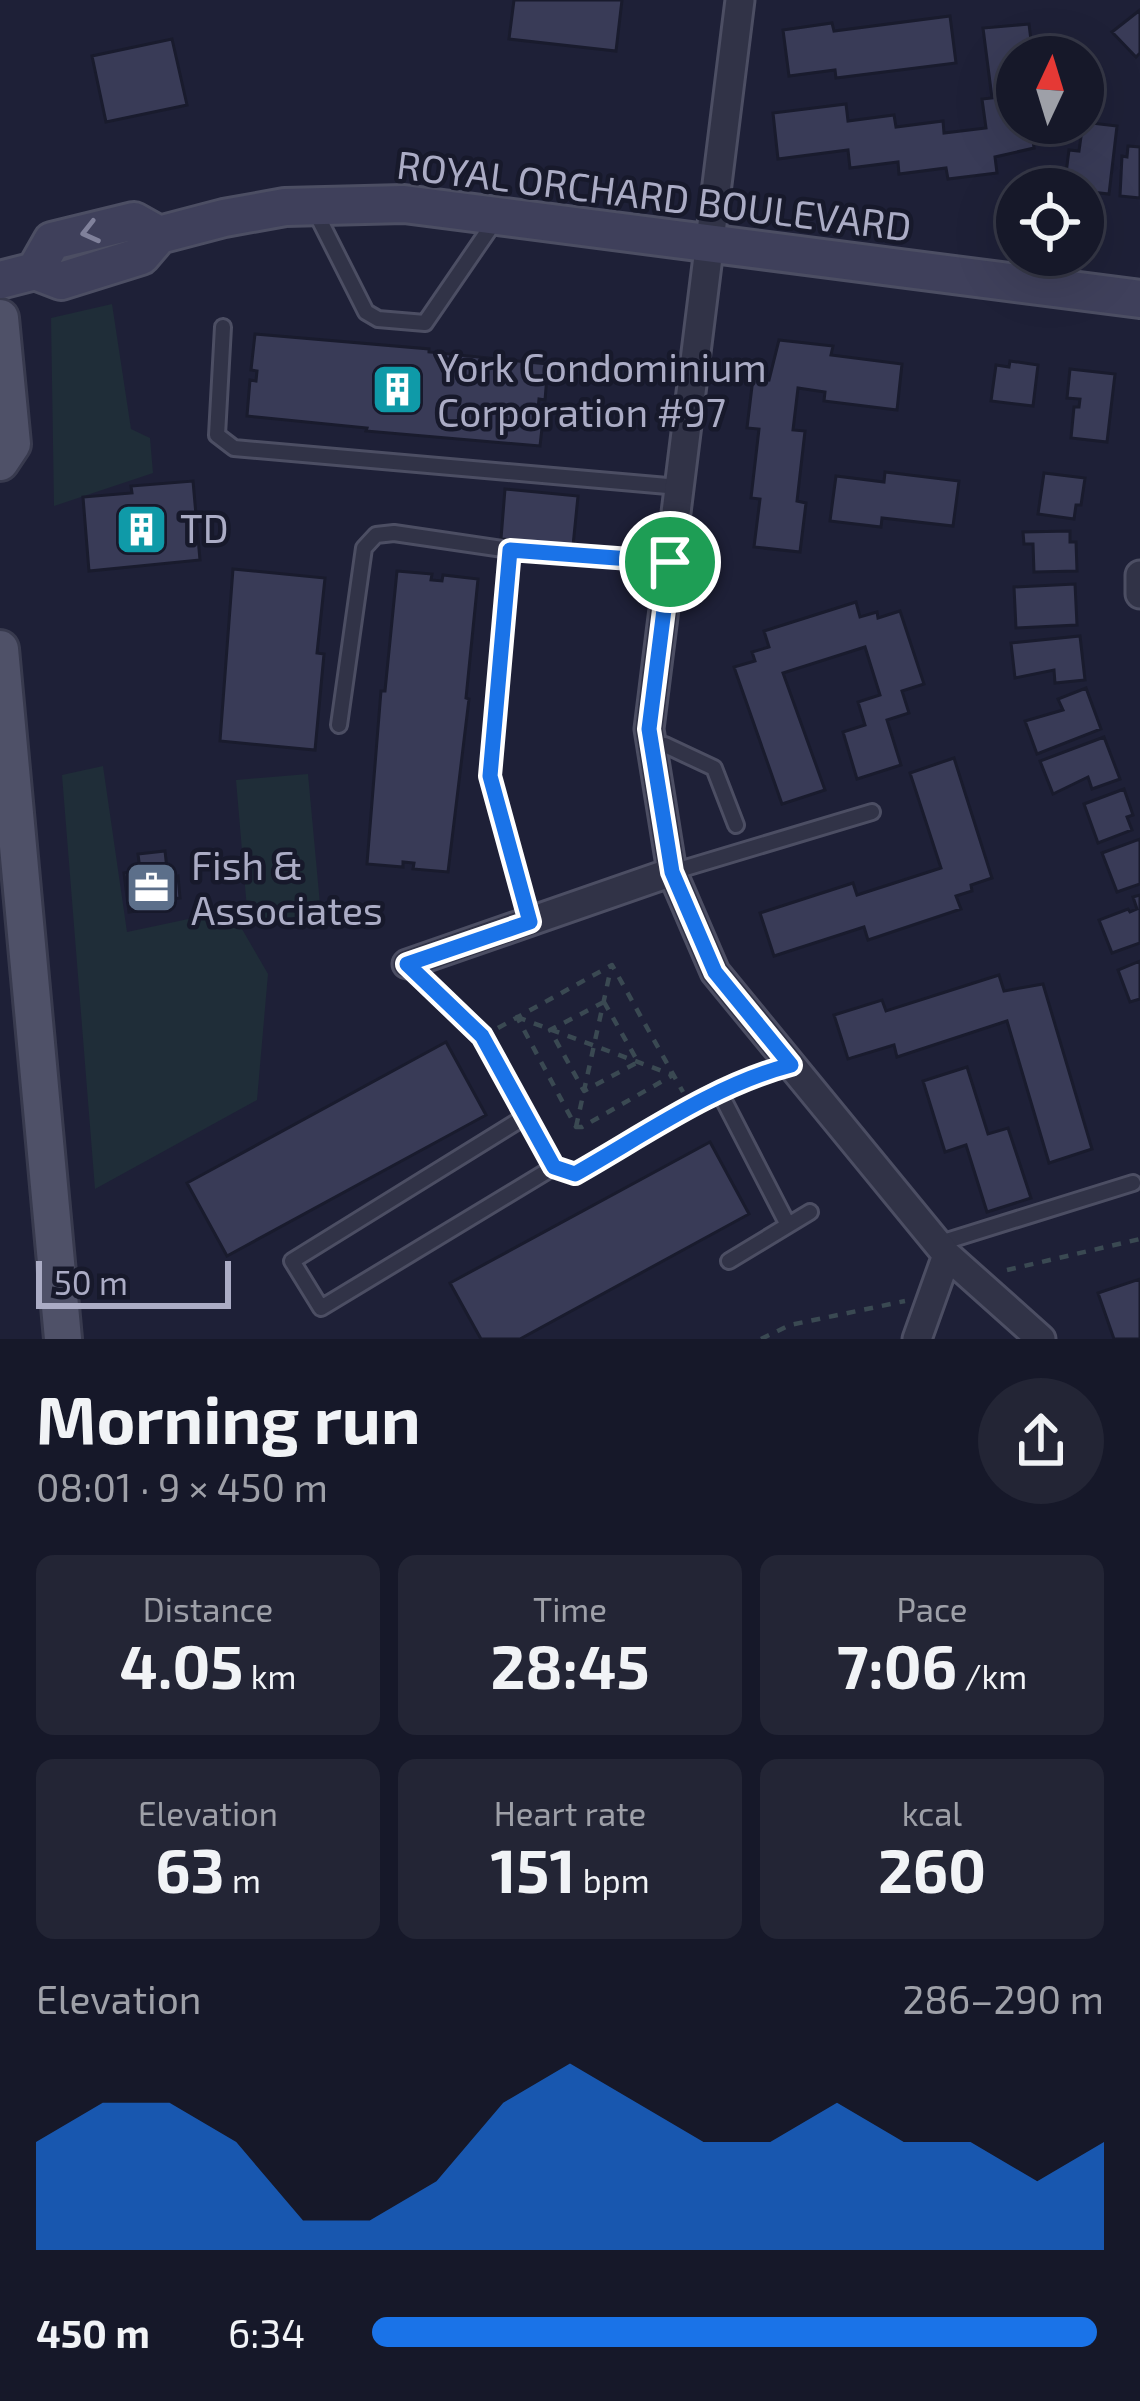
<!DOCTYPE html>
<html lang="en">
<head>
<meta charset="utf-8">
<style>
	:root { --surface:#161829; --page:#232535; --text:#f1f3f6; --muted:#9ea0a8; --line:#353746; --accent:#1a73e8 }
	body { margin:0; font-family:"Exo 2",sans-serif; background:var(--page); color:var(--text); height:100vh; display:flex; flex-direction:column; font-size:45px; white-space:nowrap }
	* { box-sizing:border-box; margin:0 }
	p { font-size:39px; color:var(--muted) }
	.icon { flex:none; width:66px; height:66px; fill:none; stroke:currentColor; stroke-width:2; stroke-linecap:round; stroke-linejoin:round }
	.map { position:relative; height:1339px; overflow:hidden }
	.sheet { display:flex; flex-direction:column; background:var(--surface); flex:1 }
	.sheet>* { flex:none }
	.needle { width:78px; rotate:4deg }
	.fabs { position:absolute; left:996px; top:36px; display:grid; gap:24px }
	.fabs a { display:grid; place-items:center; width:108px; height:108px; border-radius:50%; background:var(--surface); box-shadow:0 12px 48px #0002,0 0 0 3px var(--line); font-size:60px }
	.scale { position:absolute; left:36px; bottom:30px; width:195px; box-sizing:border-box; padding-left:12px; border:6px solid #abacc5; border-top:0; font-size:33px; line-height:42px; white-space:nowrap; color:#abacc5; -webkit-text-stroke:9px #17192b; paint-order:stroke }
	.pin { position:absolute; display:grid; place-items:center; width:102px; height:102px; color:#fff; margin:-51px; border:6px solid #fff; border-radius:50%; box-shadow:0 3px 12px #0007 }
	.round { display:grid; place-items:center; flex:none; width:126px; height:126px; border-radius:63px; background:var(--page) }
	.overview { display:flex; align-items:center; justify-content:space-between; height:204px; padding:0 36px }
	h1 { font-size:66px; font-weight:700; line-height:90px }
	.stats { display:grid; grid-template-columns:repeat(3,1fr); gap:18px; height:204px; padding:12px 36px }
	.stats div { display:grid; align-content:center; border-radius:18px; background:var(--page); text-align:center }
	.stats b { font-size:60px; font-weight:700 }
	.stats small { font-size:33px; font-weight:400 }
	.stats p { font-size:33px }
	.chart { height:336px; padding:24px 36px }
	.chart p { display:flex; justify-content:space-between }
	.chart svg { width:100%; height:216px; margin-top:12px; fill:var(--accent); opacity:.7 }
	ul { padding:0 36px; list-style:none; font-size:39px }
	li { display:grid; grid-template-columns:192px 144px 1fr; align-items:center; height:90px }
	li i { height:30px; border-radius:15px; background:var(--accent) }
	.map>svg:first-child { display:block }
	.green { fill:#1f2d38 }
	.building { fill:#393b57; stroke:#191b2d; stroke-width:3 }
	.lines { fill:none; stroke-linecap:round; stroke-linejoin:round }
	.lane-casing { stroke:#4c4e63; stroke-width:20 }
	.street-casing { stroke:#4c4e63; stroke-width:33 }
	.secondary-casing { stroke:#4c4e63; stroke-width:42 }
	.primary-casing { stroke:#383a4e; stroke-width:42 }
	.path { stroke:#3a4952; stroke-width:4.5; stroke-dasharray:9 9; stroke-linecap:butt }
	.lane { stroke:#313347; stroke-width:14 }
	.street { stroke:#313347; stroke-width:27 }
	.secondary { stroke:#3f405b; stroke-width:36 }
	.primary { stroke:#4f5168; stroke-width:36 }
	.oneway { stroke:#80819b }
	.route-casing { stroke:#fff; stroke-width:24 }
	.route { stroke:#1a73e8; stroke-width:15 }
	.labels { text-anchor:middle; stroke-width:9; stroke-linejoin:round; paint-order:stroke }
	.street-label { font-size:39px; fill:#abacc5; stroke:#17192b }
	.poi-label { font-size:39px; fill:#abacc5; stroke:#17192b; text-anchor:start }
</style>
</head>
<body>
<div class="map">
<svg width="1140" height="1339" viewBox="0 0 1140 1339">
	<rect width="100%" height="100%" fill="#1e2037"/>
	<path class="green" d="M112,304l19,125 19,9 3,35 -99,33 -3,-188z
		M103,766l24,166 104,-22 37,64 -11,126 -162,89 -33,-414z
		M308,774l13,141 -73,6 -12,-141z"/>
	<path class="building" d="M514,0h108l-6,51 -107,-12z
		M1140,10v43l-4,4 -24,-25z
		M950,16l6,47 -120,15 -1,-8 -46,6 -6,-46 49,-7 2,8z
		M1029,24l4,33h-16v66h14l3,25 -39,9 2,16 -49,6 -2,-11 -47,6 -1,-12 -48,6 -2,-18 -70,9 -5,-46 73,-9 2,17 46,-6 2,12 47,-6 1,12 42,-5 -4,-29 10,-1 -9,-70z
		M172,39l15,66 -81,17 -14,-66z
		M1083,122l34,4 -8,68 -45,-5 5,-39 10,1z
		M1128,146l12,1v51l-20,-2 2,-40 5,1z
		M255,334l174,15v3l119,12 -3,36 -6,-1 -1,10 6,1 -4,36 -174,-15 1,-3 -120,-12 3,-36 6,1 1,-10 -6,-1z
		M779,340l54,6 -2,9 71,9 -5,46 -73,-9 1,-9 -27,-4 -5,42 12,1 -8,70 9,2 -6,49 -46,-5 6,-48 -9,-1 8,-69 -12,-1 6,-50 16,2z
		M1010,361l28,4 -5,41 -42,-5 5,-36 13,2z
		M1070,369l45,5 -8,68 -36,-4 3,-31h5l1,-8 -13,-1z
		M885,472l74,9 -6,45 -71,-8 -1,9 -51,-6 6,-45 48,6z
		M1044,473l41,5 -4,27h-5l-2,14 -36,-5z
		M193,481l7,79 -111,11 -6,-74 49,-4 -1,-7z
		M505,489l73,7 -5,50 -72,-7z
		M1070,531v11h6l1,29 -43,1 -1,-28h-9l-1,-12z
		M233,569l92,9 -8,75 7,1 -9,96 -95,-9z
		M397,571l35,3 -1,6 11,1 1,-6 35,4 -12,119 3,1 -21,173 -35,-3 1,-6 -11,-1v5l-36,-3 14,-173h4z
		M1075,584l2,41 -61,3 -2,-41z
		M856,602l4,15 17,-5 1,6 22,-7 24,73 -22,7 7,22 -22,7 14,45 -44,14 -14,-47 22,-7 -7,-23 22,-7 -15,-48 -82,26 42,117 -43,14 -48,-137 21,-6 -3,-9 17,-5 -5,-16z
		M1080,636l5,44 -30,3 -1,-13 -39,8 -4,-35z
		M1086,688l15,41 -64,25 -12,-33 38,-11 -5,-11z
		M1104,737l16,42 -28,10 -4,-12 -35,17 -13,-33z
		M954,758l38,120 -21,7 1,6 -16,5 5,13 -93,31 -4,-13 -90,29 -14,-43 93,-30 4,12 84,-27 -31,-95z
		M1124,789l9,26 -6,2 5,13 -34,13 -14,-39z
		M1140,839v45l-23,8 -15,-39z
		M165,851l3,27 10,-2 2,22 -15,2 1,7 -37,5 -5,-39 16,-3 -2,-16z
		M1140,895v48l-28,10 -13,-33 29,-11 2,3 7,-3 -4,-12z
		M1140,961v38l-10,3 -12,-32z
		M999,975l5,16 39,-7 49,165 -43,14 -42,-142 -110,36 -3,-12 -46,14 -14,-44 48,-15 4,11z
		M446,1042l40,73 -259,141 -40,-73z
		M967,1067l21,67 20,-6 23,70 -44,14 -21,-67 -21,7 -22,-71z
		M710,1142l39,72 -229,125h-39l-31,-56z
		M1140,1279v60h-26l-16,-46z"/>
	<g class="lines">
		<defs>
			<path id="lane" d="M315,211l51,101 12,7 47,4 72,-105
				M223,327l-6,108 17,13 445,39
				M510,550l-20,226 39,146
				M339,725l25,-177 12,-13 18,-2 116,17 160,12
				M651,745h14l49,23 22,57
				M672,872l200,-60
				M407,964l75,72 72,131
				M721,1095l67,130
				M526,1116l-234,145 29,47 233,-141 21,8c68,-39 141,-90 216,-110
				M937,1244l196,-61
				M729,1261l81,-49"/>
			<path id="street" d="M740,0l-91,729 23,143 43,100 232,283 94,84
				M1140,575v19
				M407,964l265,-92
				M917,1339l30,-84"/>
			<path id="secondary" d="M35,271l17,-30 82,-20 25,14
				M0,280l35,-9 26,10 80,-25 18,-21 65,-17 61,-11 119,-3 736,95"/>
			<path id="primary" d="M0,318l12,126 -12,18
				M0,649l63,690"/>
		</defs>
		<use href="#lane" class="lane-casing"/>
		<use href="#street" class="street-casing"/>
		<use href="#secondary" class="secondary-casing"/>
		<use href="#primary" class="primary-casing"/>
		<path class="path" d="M604,1002l34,60 -54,29 -34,-61z
			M517,1017l156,58 -91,52h-6z
			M498,1028l114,-63 71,127
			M576,1127l35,-159
			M1007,1270l133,-31
			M761,1339l29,-14 115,-24"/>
		<use href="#lane" class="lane"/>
		<use href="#street" class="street"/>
		<use href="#secondary" class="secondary"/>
		<use href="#primary" class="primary"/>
	</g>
	<defs><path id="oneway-chevron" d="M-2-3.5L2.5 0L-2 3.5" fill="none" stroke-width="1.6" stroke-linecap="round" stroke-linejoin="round" transform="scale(3)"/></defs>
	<use class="oneway" href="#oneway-chevron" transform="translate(90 232) rotate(166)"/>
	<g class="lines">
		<defs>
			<path id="route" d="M510,550l160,12 -21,167 23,143 43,100 76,93c-77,20 -147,70 -216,109l-21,-7 -72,-131 -75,-72 123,-42 -40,-146z"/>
		</defs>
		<use href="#route" class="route-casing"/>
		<use href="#route" class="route"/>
	</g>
	<defs>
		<symbol id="building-square" viewBox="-11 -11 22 22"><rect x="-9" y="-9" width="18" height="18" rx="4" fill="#0f9aa8" stroke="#17192b"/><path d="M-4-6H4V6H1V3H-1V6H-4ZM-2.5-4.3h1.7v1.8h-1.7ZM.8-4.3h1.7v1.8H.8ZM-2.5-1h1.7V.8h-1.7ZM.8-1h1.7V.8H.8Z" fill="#fff"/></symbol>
		<symbol id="office-square" viewBox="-11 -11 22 22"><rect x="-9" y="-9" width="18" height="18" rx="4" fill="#5c6f8a" stroke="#17192b"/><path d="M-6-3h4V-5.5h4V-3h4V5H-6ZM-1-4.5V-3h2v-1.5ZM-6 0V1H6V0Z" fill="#fff"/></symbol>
	</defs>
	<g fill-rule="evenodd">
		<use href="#building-square" x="368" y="360" width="59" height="59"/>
		<use href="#building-square" x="112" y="500" width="59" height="59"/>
		<use href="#office-square" x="122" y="858" width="59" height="59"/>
	</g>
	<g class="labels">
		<g class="street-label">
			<text transform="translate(654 196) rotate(7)" y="14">ROYAL ORCHARD BOULEVARD</text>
		</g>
		<g class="poi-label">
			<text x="437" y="382">York Condominium<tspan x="437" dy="45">Corporation #97</tspan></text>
			<text x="180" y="543">TD</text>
			<text x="191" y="880">Fish &amp;<tspan x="191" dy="45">Associates</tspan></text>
		</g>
	</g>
</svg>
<div class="fabs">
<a><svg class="needle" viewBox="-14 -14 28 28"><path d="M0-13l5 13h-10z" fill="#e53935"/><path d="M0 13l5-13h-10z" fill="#9ea0a8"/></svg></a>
<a><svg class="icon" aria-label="locate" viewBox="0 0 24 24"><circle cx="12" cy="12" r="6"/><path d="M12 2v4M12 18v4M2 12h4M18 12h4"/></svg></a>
</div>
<div class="scale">50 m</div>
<div class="pin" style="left:670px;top:562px;background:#1e9e55"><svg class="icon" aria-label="arrive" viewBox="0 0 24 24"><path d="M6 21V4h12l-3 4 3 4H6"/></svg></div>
</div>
<section class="sheet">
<div class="overview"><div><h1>Morning run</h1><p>08:01 · 9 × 450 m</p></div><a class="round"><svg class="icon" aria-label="share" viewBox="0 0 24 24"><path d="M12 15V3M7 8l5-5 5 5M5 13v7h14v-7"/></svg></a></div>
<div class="stats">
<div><p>Distance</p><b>4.05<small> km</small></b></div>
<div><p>Time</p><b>28:45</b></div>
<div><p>Pace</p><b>7:06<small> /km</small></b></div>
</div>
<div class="stats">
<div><p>Elevation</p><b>63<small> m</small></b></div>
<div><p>Heart rate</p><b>151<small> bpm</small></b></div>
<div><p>kcal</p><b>260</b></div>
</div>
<div class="chart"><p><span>Elevation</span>286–290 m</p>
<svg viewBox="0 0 160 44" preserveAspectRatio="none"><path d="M0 44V22L10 14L20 14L30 22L40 38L50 38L60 30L70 14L80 6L90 14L100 22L110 22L120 14L130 22L140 22L150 30L160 22V44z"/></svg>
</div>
<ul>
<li><b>450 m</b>6:34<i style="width:99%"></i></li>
</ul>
</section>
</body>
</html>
